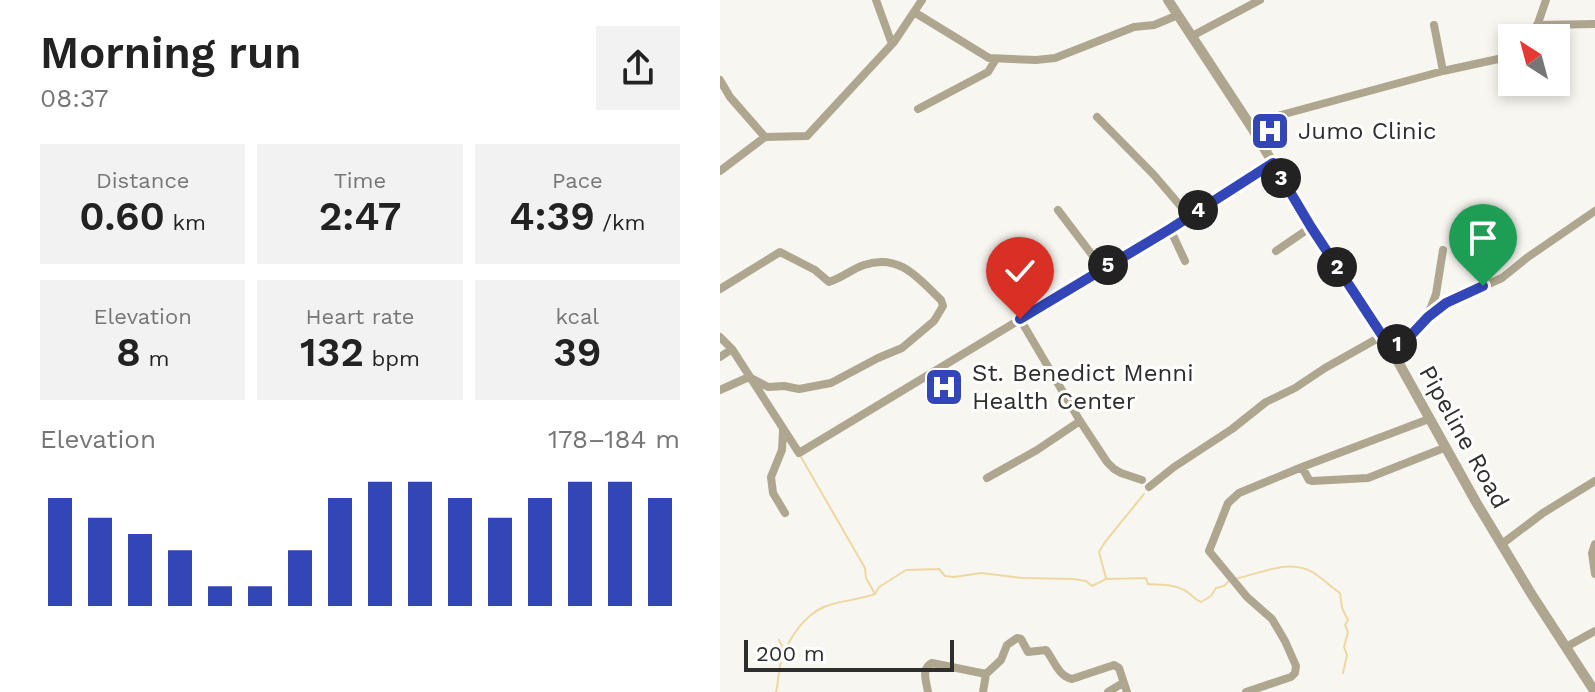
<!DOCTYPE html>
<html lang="en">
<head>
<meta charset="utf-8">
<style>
	:root { --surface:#fff; --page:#f2f2f2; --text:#222; --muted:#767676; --accent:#3246b8 }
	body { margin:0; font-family:"Work Sans",sans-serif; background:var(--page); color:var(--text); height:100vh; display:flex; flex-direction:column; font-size:30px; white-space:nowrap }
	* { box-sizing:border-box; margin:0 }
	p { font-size:26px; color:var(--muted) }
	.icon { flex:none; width:44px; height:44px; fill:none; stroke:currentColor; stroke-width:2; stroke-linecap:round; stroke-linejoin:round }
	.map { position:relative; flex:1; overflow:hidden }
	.panel { display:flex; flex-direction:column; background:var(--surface); width:720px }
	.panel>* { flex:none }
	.needle { width:52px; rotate:324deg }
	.controls { position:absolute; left:778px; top:24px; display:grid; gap:16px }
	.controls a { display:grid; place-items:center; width:72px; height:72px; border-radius:0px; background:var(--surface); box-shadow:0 4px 12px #0003; font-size:40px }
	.scale { position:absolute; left:24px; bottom:20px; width:210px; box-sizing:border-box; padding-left:8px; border:4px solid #2e2e2c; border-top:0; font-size:22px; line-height:28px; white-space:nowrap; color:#2e2e2c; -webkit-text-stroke:6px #fff; paint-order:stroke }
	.pin { position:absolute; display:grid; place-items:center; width:68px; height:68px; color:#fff; margin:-82px -34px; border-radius:50% 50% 50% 0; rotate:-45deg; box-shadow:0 0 8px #0007 }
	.pin .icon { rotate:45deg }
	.km { position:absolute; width:40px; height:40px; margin:-20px; border-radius:50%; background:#222; color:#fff; font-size:22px; line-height:40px; text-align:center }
	.round { display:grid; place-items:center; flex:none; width:84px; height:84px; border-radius:0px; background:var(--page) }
	.overview { display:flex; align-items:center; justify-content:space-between; height:136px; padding:0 40px }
	h1 { font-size:44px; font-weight:600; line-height:60px }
	.metrics { display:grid; grid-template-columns:repeat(3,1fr); gap:12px; height:136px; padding:8px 40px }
	.metrics div { display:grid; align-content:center; border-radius:0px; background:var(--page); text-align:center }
	.metrics b { font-size:40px; font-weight:600 }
	.metrics small { font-size:22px; font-weight:400 }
	.metrics p { font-size:22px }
	.chart { height:224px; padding:16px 40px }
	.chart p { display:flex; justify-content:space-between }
	.chart svg { width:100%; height:144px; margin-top:8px; stroke:var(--accent); stroke-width:6 }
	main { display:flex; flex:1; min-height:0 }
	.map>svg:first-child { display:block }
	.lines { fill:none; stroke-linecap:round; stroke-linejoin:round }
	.stream { stroke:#edd8a2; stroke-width:2 }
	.minor { stroke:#aea68f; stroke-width:8 }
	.tertiary { stroke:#aea68f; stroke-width:10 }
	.route-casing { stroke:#fff; stroke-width:16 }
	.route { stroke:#3246b8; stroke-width:10 }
	.labels { text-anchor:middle; stroke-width:6; stroke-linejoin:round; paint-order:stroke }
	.poi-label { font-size:24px; fill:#2e2e2c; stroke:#fff; text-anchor:start }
	.street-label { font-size:24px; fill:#2e2e2c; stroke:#fff }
</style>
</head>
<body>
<main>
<section class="panel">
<div class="overview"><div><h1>Morning run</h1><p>08:37</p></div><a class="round"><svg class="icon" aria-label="share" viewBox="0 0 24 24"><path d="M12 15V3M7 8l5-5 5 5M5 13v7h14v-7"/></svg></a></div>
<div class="metrics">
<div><p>Distance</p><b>0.60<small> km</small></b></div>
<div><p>Time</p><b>2:47</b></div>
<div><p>Pace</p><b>4:39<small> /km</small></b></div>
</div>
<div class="metrics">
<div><p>Elevation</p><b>8<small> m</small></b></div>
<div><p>Heart rate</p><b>132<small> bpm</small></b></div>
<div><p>kcal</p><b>39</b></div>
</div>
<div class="chart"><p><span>Elevation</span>178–184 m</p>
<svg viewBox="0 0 160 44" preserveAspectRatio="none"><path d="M5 44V11M15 44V17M25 44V22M35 44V27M45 44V38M55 44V38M65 44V27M75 44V11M85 44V6M95 44V6M105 44V11M115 44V17M125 44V11M135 44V6M145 44V6M155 44V11"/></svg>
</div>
</section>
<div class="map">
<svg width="875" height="692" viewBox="0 0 875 692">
	<rect width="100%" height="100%" fill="#f8f6f0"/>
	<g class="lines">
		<path class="stream" d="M386,578l-7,-26 6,-10 39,-48
			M518,578c24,-5 52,-20 76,-5 9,6 17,14 26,20l2,15 6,12 -3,5 3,7 -4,15 3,8 -4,18
			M155,594l4,-7 27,-17 33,-1 6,7 9,1 27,-4 41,5 51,1 13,2 6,5 14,-7 40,-1 2,6c12,1 26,0 36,6 7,3 9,9 17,12l10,-6 5,-8 8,-2 4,-4
			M59,640l5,10
			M56,692c3,-12 2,-25 7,-37 9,-22 26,-46 50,-51 15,-4 28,-5 42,-10l-9,-16 -1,-10 -64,-111"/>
		<path class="minor" d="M156,0l16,44
			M194,12l75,46 47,2 19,-2 79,-31 20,-2 24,-10
			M714,25l9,46
			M817,25l58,-1
			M472,36l68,-36
			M810,38l6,-9 10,-29
			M0,80l10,17 35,40
			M198,109l70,-37 8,-13
			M377,117l57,58 35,41
			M532,128l29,-13 162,-44 69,-15
			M0,171l45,-34 42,-1 87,-94 28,-42
			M338,210l44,58
			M450,229l15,32
			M556,251l35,-24
			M0,289l60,-37 35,18 14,12c13,-4 23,-13 35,-17 36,-12 54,13 77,35l2,6 -9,15 -32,27 -24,10 -47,25 -32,6 -15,-3 -16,1 -19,-10 -29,13
			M708,315l8,-21 7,-44
			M300,319l60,102 27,41 7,7 7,4 21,7
			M0,337l12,12 67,104 371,-224 103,-66
			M671,349l22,-16 15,-16 18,-14 56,-25 26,-21 67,-46
			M0,357l12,-8
			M63,430l-1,20 -11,27 2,16 12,20
			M582,467l7,13 3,1 56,-3 76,-30
			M267,478l50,-28 43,-29
			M429,487l25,-20 58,-38 34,-27 29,-14 30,-20 57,-32
			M782,544l41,-31 52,-32
			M875,544l-3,9 3,21
			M846,647l29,-16
			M208,692c-2,-11 -7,-24 4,-29l54,11 15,-14 6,-15 10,-7 4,1 7,13 18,-2c8,10 12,26 26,29l42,-14 5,3 8,24
			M263,692l3,-18
			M388,692l15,-9
			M526,692l45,-15 4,-4 1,-7 -11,-25 -13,-22 -25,-22 -38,-46 19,-48 11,-10 63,-26 127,-48"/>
		<path class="tertiary" d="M448,0l84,128 59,99 80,122 85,153 56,93 63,97"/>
	</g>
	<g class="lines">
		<defs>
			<path id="route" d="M300,319l150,-90 103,-66 38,64 80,122 22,-16 15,-16 18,-14 37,-17"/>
		</defs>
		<use href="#route" class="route-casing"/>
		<use href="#route" class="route"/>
	</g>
	<defs>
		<symbol id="hospital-square" viewBox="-11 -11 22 22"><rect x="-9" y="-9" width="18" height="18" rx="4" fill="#3246b8" stroke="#fff"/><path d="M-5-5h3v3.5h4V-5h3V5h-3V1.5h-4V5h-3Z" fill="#fff"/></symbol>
	</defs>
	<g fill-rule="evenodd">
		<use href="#hospital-square" x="528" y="109" width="44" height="44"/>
		<use href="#hospital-square" x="202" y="365" width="44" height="44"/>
	</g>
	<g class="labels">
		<g class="poi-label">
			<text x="578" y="139">Jumo Clinic</text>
			<text x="252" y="381">St. Benedict Menni<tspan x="252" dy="28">Health Center</tspan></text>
		</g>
		<g class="street-label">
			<text transform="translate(744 437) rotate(61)" y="8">Pipeline Road</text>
		</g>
	</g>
</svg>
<div class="controls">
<a><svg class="needle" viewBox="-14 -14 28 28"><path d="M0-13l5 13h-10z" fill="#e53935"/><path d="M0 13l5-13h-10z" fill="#767676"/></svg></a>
</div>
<div class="scale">200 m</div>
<div class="pin" style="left:763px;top:286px;background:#1e9e55"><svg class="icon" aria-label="arrive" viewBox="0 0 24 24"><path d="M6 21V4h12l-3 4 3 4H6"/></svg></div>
<div class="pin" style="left:300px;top:319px;background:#d93025"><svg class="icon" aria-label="check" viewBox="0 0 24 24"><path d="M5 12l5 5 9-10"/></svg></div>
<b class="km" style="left:677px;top:344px">1</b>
<b class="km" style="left:617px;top:267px">2</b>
<b class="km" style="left:561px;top:178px">3</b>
<b class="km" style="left:478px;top:210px">4</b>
<b class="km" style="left:388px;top:265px">5</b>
</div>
</main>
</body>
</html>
